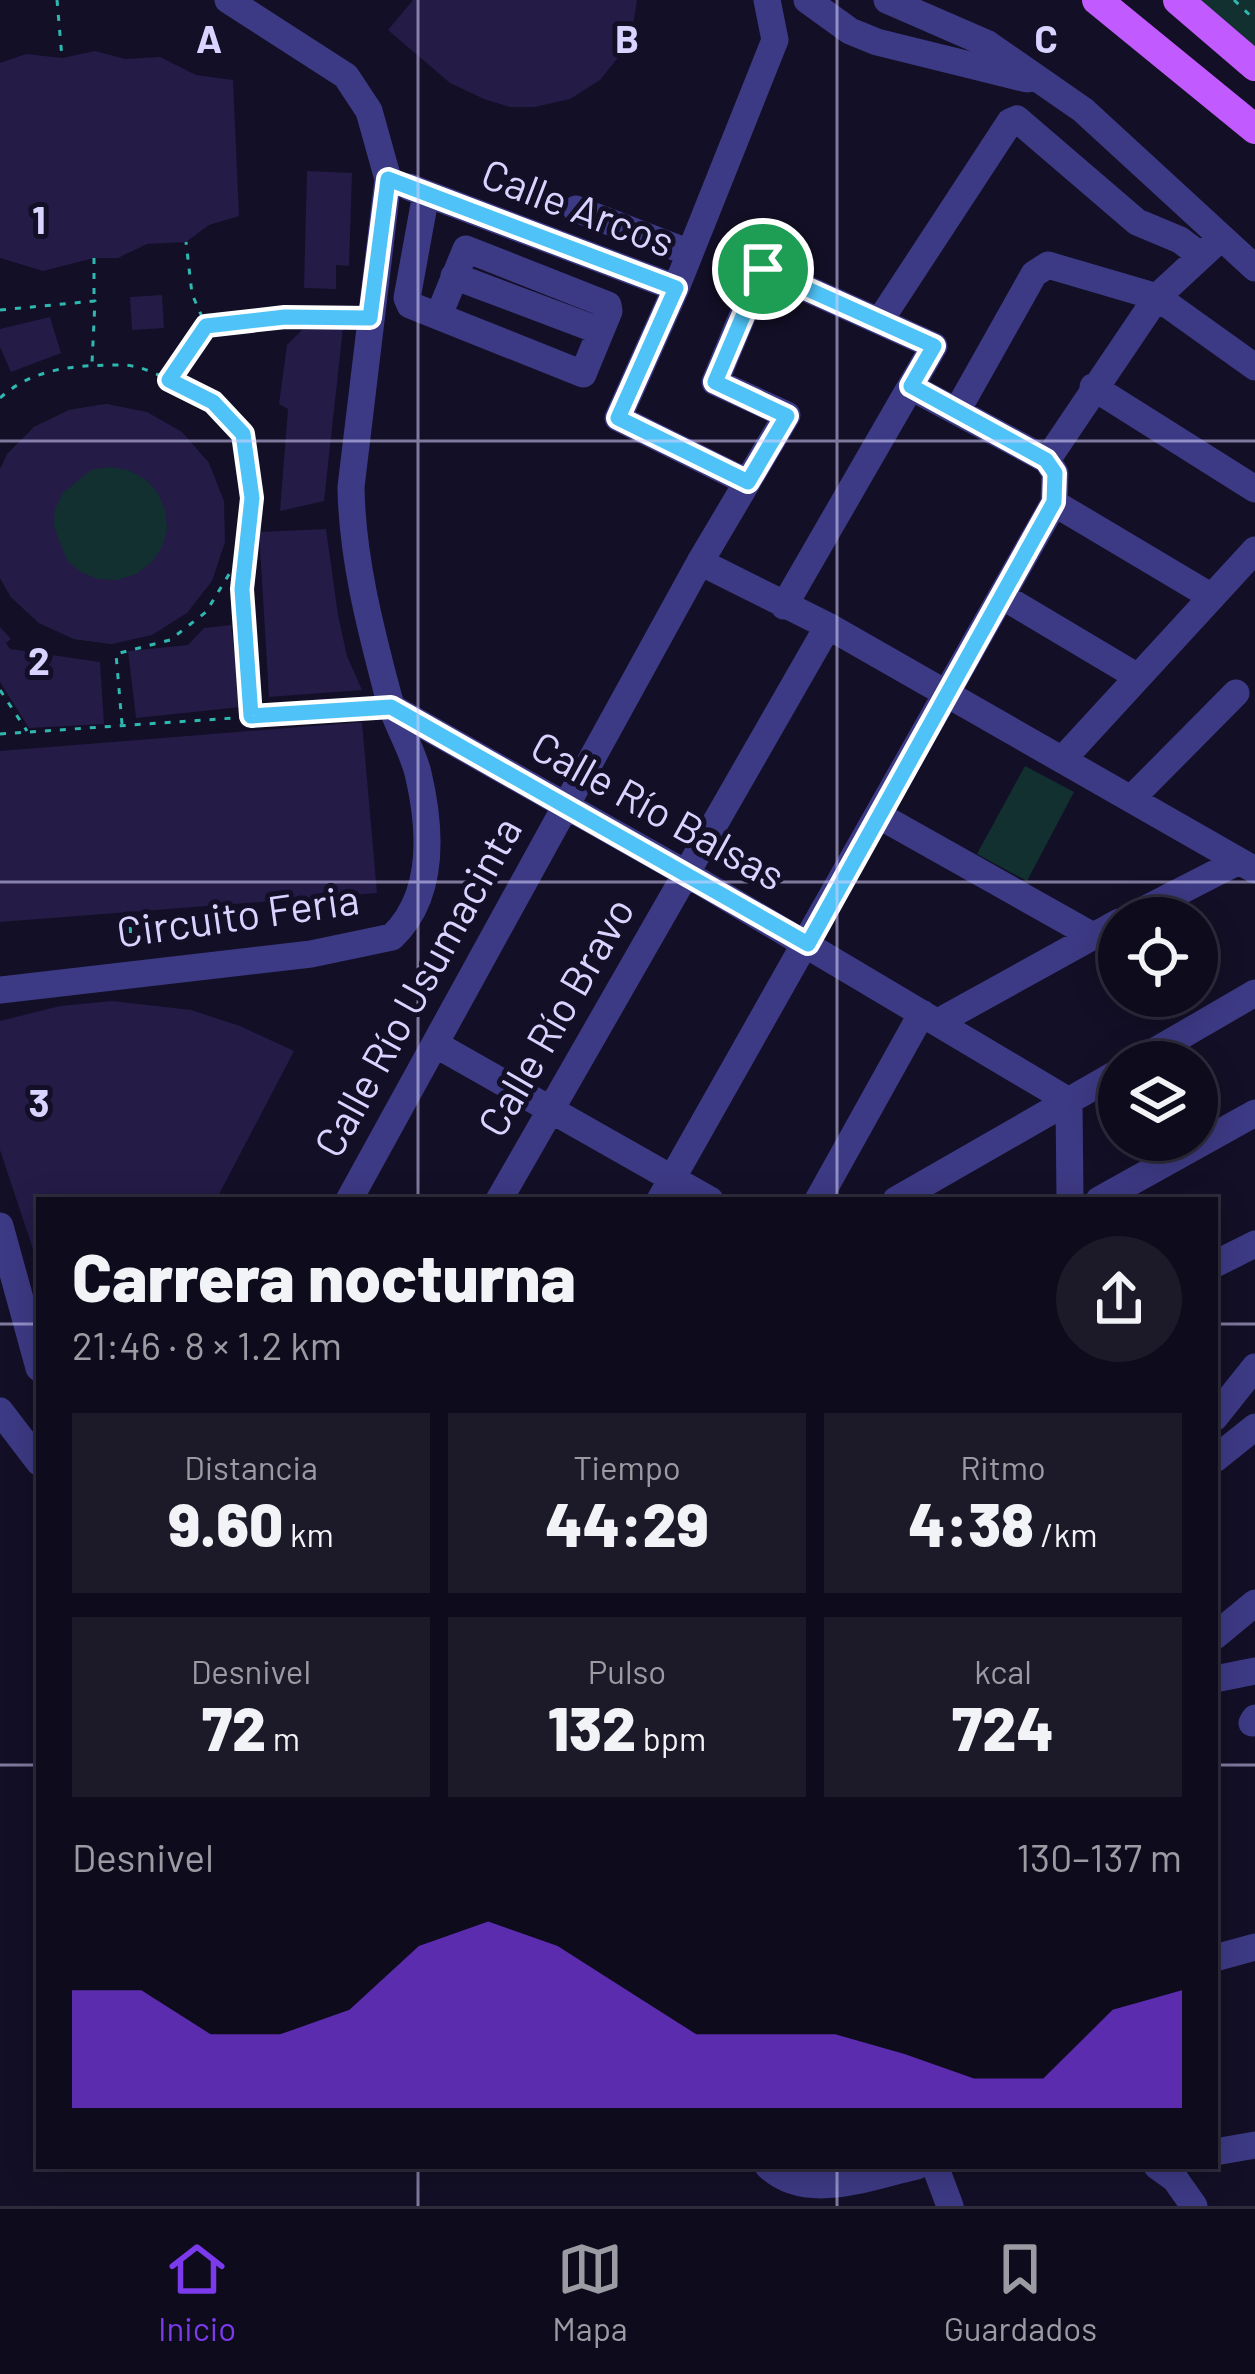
<!DOCTYPE html>
<html lang="es">
<head>
<meta charset="utf-8">
<style>
	:root { --surface:#0e0b1c; --page:#1c1929; --text:#f1f3f6; --muted:#9b9ba3; --line:#2e2b3b; --accent:#7c3aed }
	body { margin:0; font-family:Barlow,sans-serif; background:var(--page); color:var(--text); height:100vh; display:flex; flex-direction:column; font-size:45px; white-space:nowrap }
	* { box-sizing:border-box; margin:0 }
	p { font-size:39px; color:var(--muted) }
	.icon { flex:none; width:66px; height:66px; fill:none; stroke:currentColor; stroke-width:2; stroke-linecap:round; stroke-linejoin:round }
	.map { position:relative; flex:1; overflow:hidden }
	.side { position:absolute; left:36px; top:1197px; width:1182px; height:972px; display:flex; flex-direction:column; background:var(--surface); border-radius:0px; box-shadow:0 6px 30px #0003,0 0 0 3px var(--line) }
	.side>* { flex:none }
	.buttons { position:absolute; left:1098px; top:897px; display:grid; gap:24px }
	.buttons a { display:grid; place-items:center; width:120px; height:120px; border-radius:50%; background:var(--surface); box-shadow:0 6px 30px #0003,0 0 0 3px var(--line); font-size:60px }
	.pin { position:absolute; display:grid; place-items:center; width:102px; height:102px; color:#fff; margin:-51px; border:6px solid #fff; border-radius:50%; box-shadow:0 3px 12px #0007 }
	.round { display:grid; place-items:center; flex:none; width:126px; height:126px; border-radius:63px; background:var(--page) }
	.overview { display:flex; align-items:center; justify-content:space-between; height:204px; padding:0 36px }
	h1 { font-size:66px; font-weight:800; line-height:90px }
	.figures { display:grid; grid-template-columns:repeat(3,1fr); gap:18px; height:204px; padding:12px 36px }
	.figures div { display:grid; align-content:center; border-radius:0px; background:var(--page); text-align:center }
	.figures b { font-size:60px; font-weight:800 }
	.figures small { font-size:33px; font-weight:400 }
	.figures p { font-size:33px }
	.chart { height:336px; padding:24px 36px }
	.chart p { display:flex; justify-content:space-between }
	.chart svg { width:100%; height:216px; margin-top:12px; fill:var(--accent); opacity:.7 }
	.menu { display:flex; justify-content:space-around; align-items:center; height:168px; border-top:3px solid var(--line); background:var(--surface); font-size:33px; color:var(--muted) }
	.menu a { display:grid; justify-items:center; gap:6px }
	.menu .current { color:var(--accent) }
	.map>svg:first-child { display:block }
	.green { fill:#12302f }
	.building { fill:#241b47; fill-rule:evenodd }
	.lines { fill:none; stroke-linecap:round; stroke-linejoin:round }
	.path { stroke:#2fb8b0; stroke-width:3; stroke-dasharray:6 9; stroke-linecap:butt }
	.minor { stroke:#3d3a85; stroke-width:27 }
	.major { stroke:#c25bff; stroke-width:30 }
	.route-casing { stroke:#fff; stroke-width:24 }
	.route { stroke:#4fc3f7; stroke-width:15 }
	.grid { fill:none; stroke:#d9d4ff; stroke-width:3; stroke-opacity:0.55 }
	.labels { text-anchor:middle; stroke-width:10; stroke-linejoin:round; paint-order:stroke }
	.street-label { font-size:42px; fill:#d9d4ff; stroke:#130f26 }
	.grid-label { font-size:39px; text-anchor:middle; font-weight:bold; fill:#d9d4ff; stroke:#130f26; stroke-width:10; stroke-linejoin:round; paint-order:stroke }
</style>
</head>
<body>
<div class="map">
<svg width="1255" height="2206" viewBox="0 0 1255 2206">
	<rect width="100%" height="100%" fill="#130f26"/>
	<path class="green" d="M1195,0h60v51z
		M106,404c51,10 70,20 103,59l-97,181 -38,-5 -35,-16 -28,-26 -11,-19v-109l34,-42 35,-17z
		M1025,766l49,26 -47,89 -50,-27z"/>
	<path class="building" d="M413,0h224l-4,26 -12,28 -21,26 -30,19 -35,8h-25l-26,-8 -34,-16 -62,-53z
		M95,51l30,8 35,-2 36,18 37,5 6,136 -30,9 -23,17 -39,2 -29,14h-24l-51,13 -43,-13v-195l26,-9 36,4z
		M307,171l45,2 -3,93 -13,-1v24l-32,-1z
		M162,295l2,33 -32,2 -2,-33z
		M50,317l11,36 -50,19 -11,-25v-18z
		M306,326l37,2 -19,173 -44,10 8,-102 -9,-5 8,-59z
		M106,404l41,8 35,20 27,31 15,38 1,41 -13,39 -25,32 -35,22 -40,9 -38,-5 -35,-16 -28,-26 -11,-19v-109l7,-15 27,-27 35,-17zM109,467l19,3 17,9 13,14 7,17 2,19 -5,18 -11,16 -15,11 -19,6 -19,-1 -17,-7 -14,-12 -13,-33 1,-18 8,-16 28,-23z
		M326,529l12,86 9,41 15,34 -93,7 -10,-165z
		M231,625l10,82 -105,11 -8,-67 60,-6 16,-17z
		M0,627l11,12 -5,4 4,6 90,13 4,62 -75,4 -29,-46z
		M362,722l15,171 -377,29v-171z
		M112,1001l79,9 49,16 54,25 -78,149h-177l-1,64 -38,-114v-129l60,-15z"/>
	<g class="lines">
		<path class="path" d="M57,0l5,58
			M1234,0l21,20
			M94,258v41
			M0,310l95,-9 -3,62
			M206,326l79,-9 66,1
			M169,380l37,-54 -14,-32 -6,-52
			M0,398c34,-31 78,-33 122,-33 20,0 41,12 60,22 100,50 62,109 60,199 0,43 6,87 9,130
			M0,690l27,41
			M122,724l-6,-70 54,-14 36,-28 36,-59
			M0,734l365,-25
			M130,912l1,42"/>
		<path class="minor" d="M807,0l43,31 27,11 150,37
			M887,0l101,44 95,66 172,158
			M409,187l267,101 -58,130 129,64
			M426,194l-19,104 3,7 173,69 26,-63 -1,-6 -142,-56 -27,66
			M576,209l114,44
			M763,269l171,77 -150,260
			M454,276l146,55
			M676,288l99,-248 -8,-40
			M881,319l129,-197 7,-3 120,103 43,18 20,15
			M1093,387l162,102
			M957,411l77,-137 14,-9 109,32 98,70
			M1047,460l110,-163 56,-52
			M1054,503l158,94
			M700,562l128,64 427,244
			M1002,596l136,81
			M391,707l296,167 382,227 1,99
			M1063,759l192,-209
			M1131,799l105,-106
			M878,815l215,121
			M1128,918l111,-57
			M0,990l311,-36 81,-17c44,-42 39,-109 26,-164 -7,-27 -23,-51 -30,-78 -18,-68 -36,-138 -37,-208l37,-308 -19,-68 -23,-35 -118,-76
			M938,1022l181,-100
			M435,1044l275,156
			M1136,1062l119,-69
			M349,1200l351,-638 87,-147 -72,-33 56,-135
			M499,1200l329,-574
			M660,1200l394,-697 1,-30 -8,-13 -136,-73
			M818,1200l104,-187
			M896,1200l223,-128
			M1099,1200l156,-87
			M0,1226l39,142
			M1215,1264l40,-20
			M0,1411l39,51
			M1215,1417l40,-50
			M1215,1459l40,-32
			M1215,1636l40,-33
			M1215,1679l40,-8
			M1252,1723l3,-5
			M1215,1958l40,-11
			M1215,2152l40,-7
			M768,2166c39,37 102,10 149,0
			M935,2166l15,40
			M1157,2166l18,13 19,27"/>
		<path class="major" d="M1097,0l158,129
			M1178,0l77,66"/>
	</g>
	<g class="lines">
		<defs>
			<path id="route" d="M388,179l288,109 -58,130 130,64 39,-66 -72,-34 48,-113 171,77 -23,40 135,74 9,13 -1,29 -246,442 -417,-237 -140,9 -9,-127 10,-91 -9,-64 -30,-32 -44,-22 37,-54 79,-9 85,1z"/>
		</defs>
		<use href="#route" class="route-casing"/>
		<use href="#route" class="route"/>
	</g>
	<path class="grid" d="M418,0v1200M837,0v1200M0,441h1255M0,882h1255M0,1324h39M1215,1324h40M0,1765h39M1215,1765h40M418,2166v40M837,2166v40"/>
	<g class="labels">
		<g class="street-label">
			<text transform="translate(578 208) rotate(21)" y="15">Calle Arcos</text>
			<text transform="translate(658 811) rotate(29)" y="15">Calle Río Balsas</text>
			<text transform="translate(238 916) rotate(-8)" y="15">Circuito Feria</text>
			<text transform="translate(418 987) rotate(-61)" y="15">Calle Río Usumacinta</text>
			<text transform="translate(556 1017) rotate(-60)" y="15">Calle Río Bravo</text>
		</g>
	</g>
	<g class="grid-label">
		<text x="209" y="53">A</text>
		<text x="627" y="53">B</text>
		<text x="1046" y="53">C</text>
		<text x="39" y="234">1</text>
		<text x="39" y="675">2</text>
		<text x="39" y="1117">3</text>
	</g>
</svg>
<div class="buttons">
<a><svg class="icon" aria-label="locate" viewBox="0 0 24 24"><circle cx="12" cy="12" r="6"/><path d="M12 2v4M12 18v4M2 12h4M18 12h4"/></svg></a>
<a><svg class="icon" aria-label="layers" viewBox="0 0 24 24"><path d="M12 4l9 5-9 5-9-5zM3 14l9 5 9-5"/></svg></a>
</div>
<div class="pin" style="left:763px;top:269px;background:#1e9e55"><svg class="icon" aria-label="arrive" viewBox="0 0 24 24"><path d="M6 21V4h12l-3 4 3 4H6"/></svg></div>
<section class="side">
<div class="overview"><div><h1>Carrera nocturna</h1><p>21:46 · 8 × 1.2 km</p></div><a class="round"><svg class="icon" aria-label="share" viewBox="0 0 24 24"><path d="M12 15V3M7 8l5-5 5 5M5 13v7h14v-7"/></svg></a></div>
<div class="figures">
<div><p>Distancia</p><b>9.60<small> km</small></b></div>
<div><p>Tiempo</p><b>44:29</b></div>
<div><p>Ritmo</p><b>4:38<small> /km</small></b></div>
</div>
<div class="figures">
<div><p>Desnivel</p><b>72<small> m</small></b></div>
<div><p>Pulso</p><b>132<small> bpm</small></b></div>
<div><p>kcal</p><b>724</b></div>
</div>
<div class="chart"><p><span>Desnivel</span>130–137 m</p>
<svg viewBox="0 0 160 44" preserveAspectRatio="none"><path d="M0 44V20L10 20L20 29L30 29L40 24L50 11L60 6L70 11L80 20L90 29L100 29L110 29L120 33L130 38L140 38L150 24L160 20V44z"/></svg>
</div>
</section>
</div>
<nav class="menu">
<a class="current"><svg class="icon" aria-label="home" viewBox="0 0 24 24"><path d="M3 11l9-7 9 7M6 9v11h12V9"/></svg>Inicio</a>
<a><svg class="icon" aria-label="map" viewBox="0 0 24 24"><path d="M3 6l6-2 6 2 6-2v14l-6 2-6-2-6 2zM9 4v14M15 6v14"/></svg>Mapa</a>
<a><svg class="icon" aria-label="saved" viewBox="0 0 24 24"><path d="M7 4h10v16l-5-4-5 4z"/></svg>Guardados</a>
</nav>
</body>
</html>
